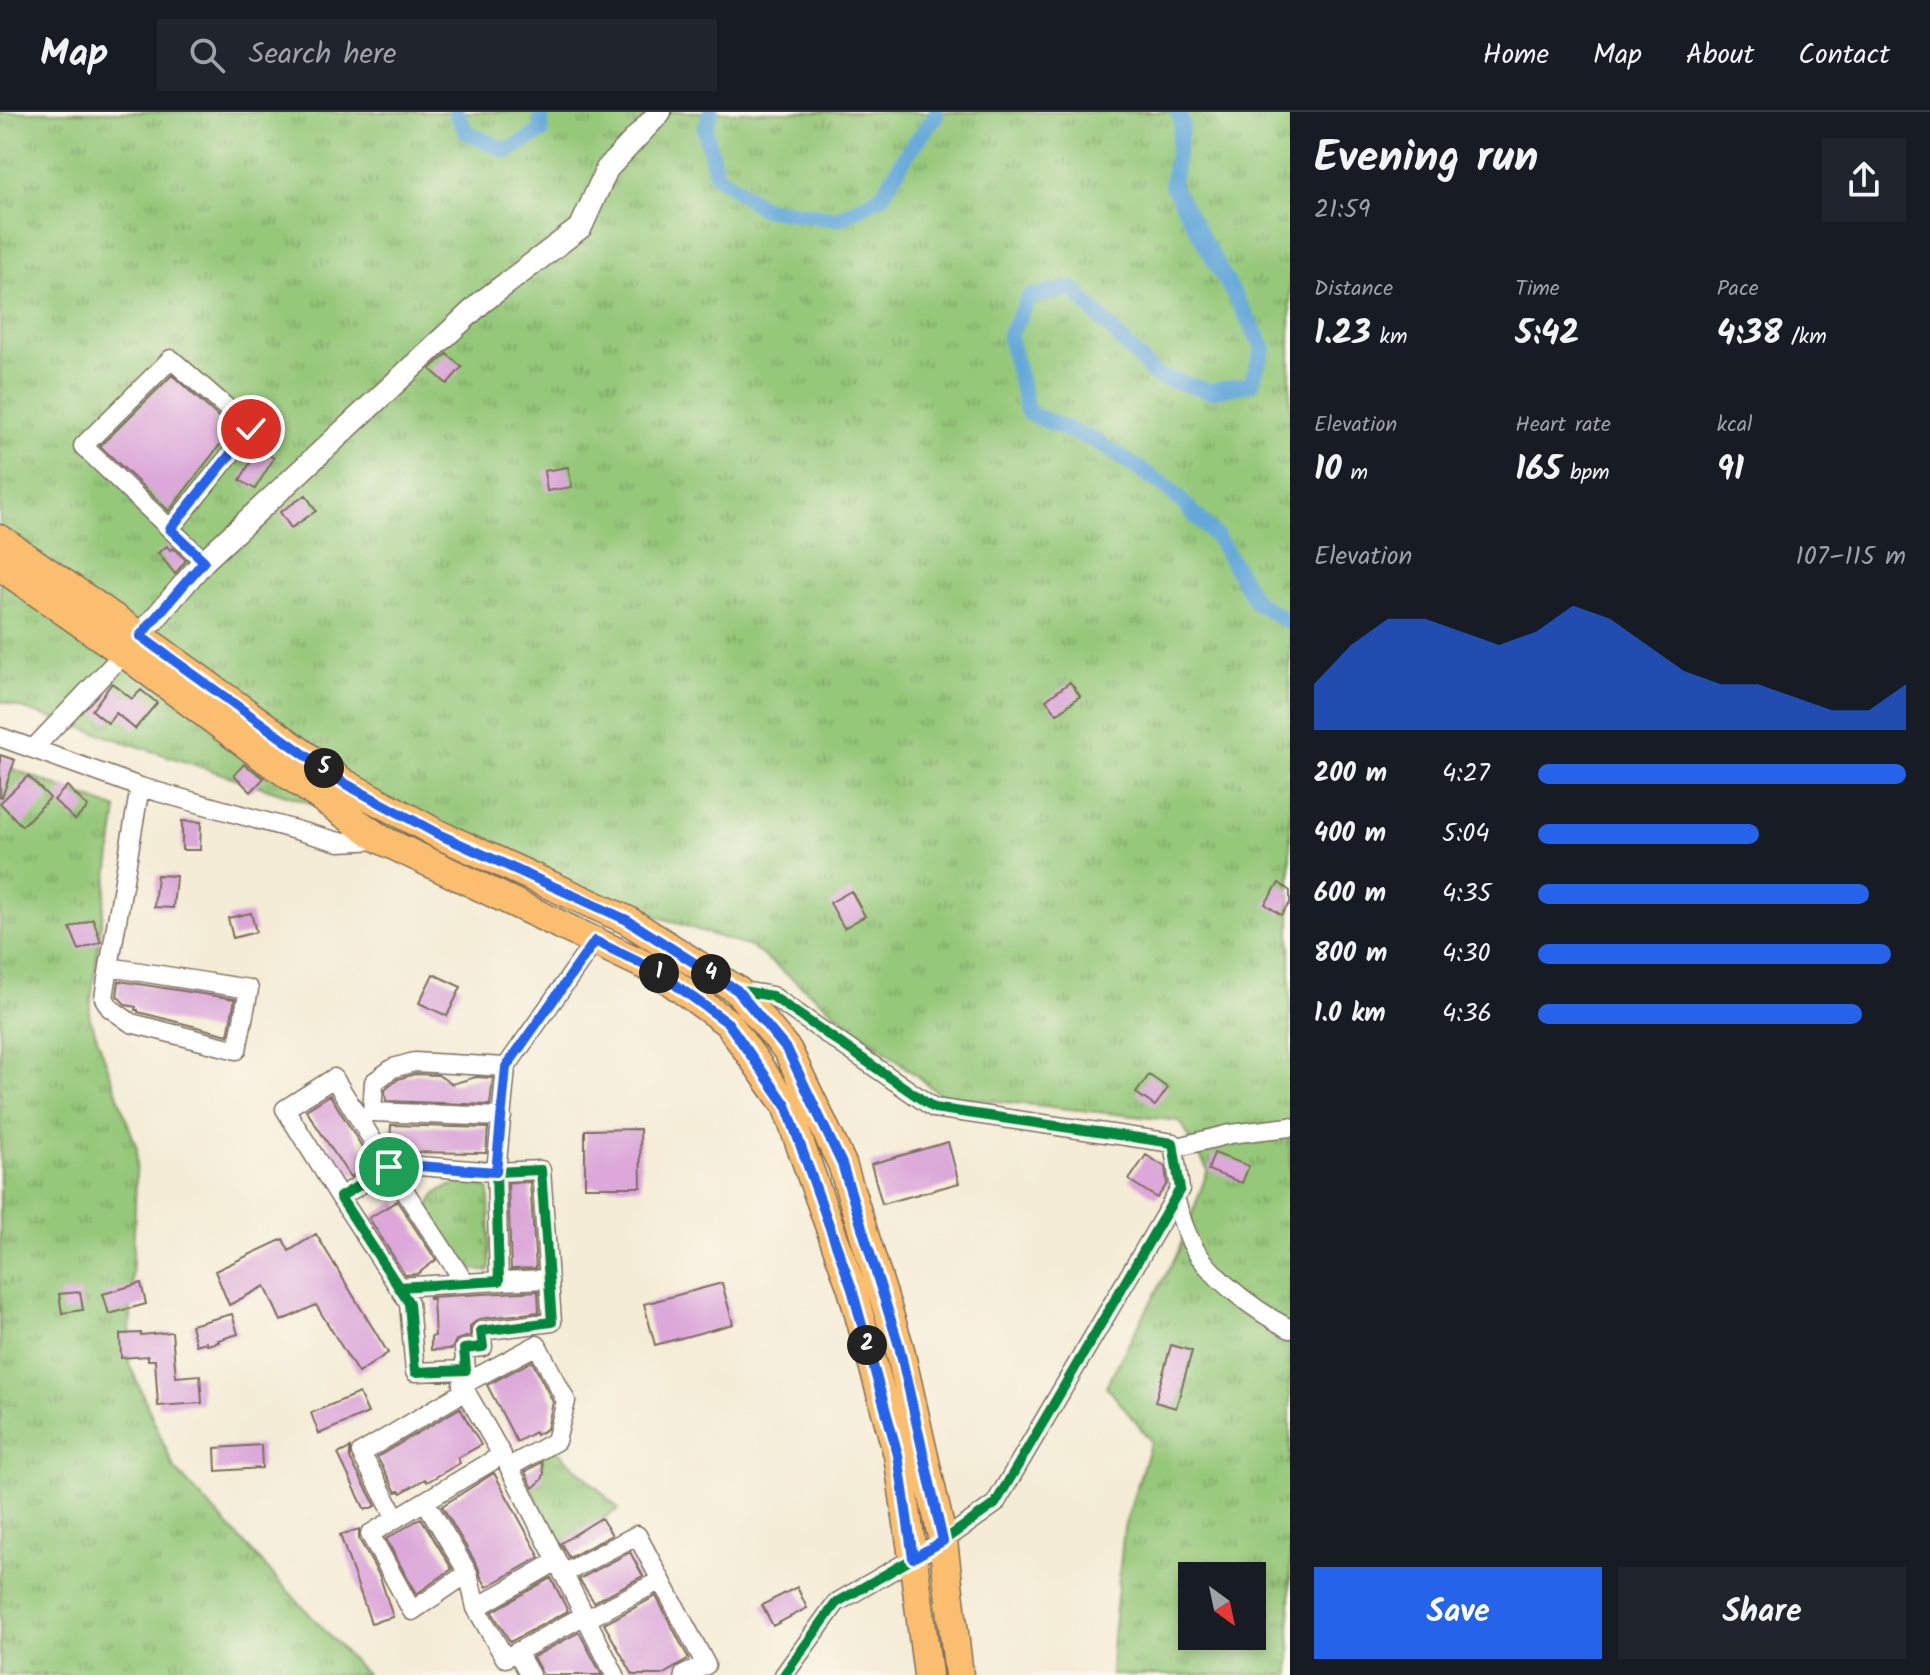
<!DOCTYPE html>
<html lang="en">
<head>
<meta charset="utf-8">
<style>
	:root { --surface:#171b24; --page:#20242c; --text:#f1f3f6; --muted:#9ea1a6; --line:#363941; --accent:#2563eb }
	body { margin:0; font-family:Kalam,sans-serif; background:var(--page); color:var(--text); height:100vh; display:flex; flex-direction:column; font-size:30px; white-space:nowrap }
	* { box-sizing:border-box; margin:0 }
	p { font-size:26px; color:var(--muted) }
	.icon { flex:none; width:44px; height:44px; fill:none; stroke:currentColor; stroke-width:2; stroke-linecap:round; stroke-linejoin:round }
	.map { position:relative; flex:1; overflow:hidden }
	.drawer { display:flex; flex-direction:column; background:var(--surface); width:640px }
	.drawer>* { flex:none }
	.needle { width:52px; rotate:147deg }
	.fabs { position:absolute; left:1178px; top:1450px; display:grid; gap:16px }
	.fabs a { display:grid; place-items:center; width:88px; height:88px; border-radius:0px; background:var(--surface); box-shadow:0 4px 12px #0003; font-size:40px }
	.pin { position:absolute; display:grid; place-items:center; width:68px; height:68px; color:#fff; margin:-34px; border:4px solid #fff; border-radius:50%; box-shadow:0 2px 8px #0007 }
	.km { position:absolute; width:40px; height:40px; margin:-20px; border-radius:50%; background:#222; color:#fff; font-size:22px; line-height:40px; text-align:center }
	.round { display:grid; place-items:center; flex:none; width:84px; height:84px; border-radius:0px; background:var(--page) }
	.overview { display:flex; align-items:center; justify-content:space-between; height:136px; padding:0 24px }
	h1 { font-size:44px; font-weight:700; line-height:60px }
	.stats { display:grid; grid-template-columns:repeat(3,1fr); gap:12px; height:136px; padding:8px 24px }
	.stats div { display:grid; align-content:center }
	.stats b { font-size:34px; font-weight:700 }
	.stats small { font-size:22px; font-weight:400 }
	.stats p { font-size:22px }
	.chart { height:224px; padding:16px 24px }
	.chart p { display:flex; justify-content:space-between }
	.chart svg { width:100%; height:144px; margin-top:8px; fill:var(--accent); opacity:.7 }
	.button { display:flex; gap:16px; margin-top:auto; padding:16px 24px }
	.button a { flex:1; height:92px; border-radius:0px; background:var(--accent); color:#fff; font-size:32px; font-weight:700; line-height:92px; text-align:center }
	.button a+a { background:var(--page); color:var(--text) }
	ul { padding:0 24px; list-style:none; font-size:26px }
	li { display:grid; grid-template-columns:128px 96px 1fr; align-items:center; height:60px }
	li i { height:20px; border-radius:10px; background:var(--accent) }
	header { display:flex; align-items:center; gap:48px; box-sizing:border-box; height:112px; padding:0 40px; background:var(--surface); border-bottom:2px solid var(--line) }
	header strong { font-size:38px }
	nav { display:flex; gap:44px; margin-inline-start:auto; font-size:28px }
	.search { width:560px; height:72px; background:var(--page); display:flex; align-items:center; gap:20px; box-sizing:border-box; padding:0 28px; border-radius:0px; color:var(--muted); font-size:30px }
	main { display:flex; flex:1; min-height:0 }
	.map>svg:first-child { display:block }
	.grass { fill:url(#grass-tufts); stroke:#68794c; stroke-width:2; fill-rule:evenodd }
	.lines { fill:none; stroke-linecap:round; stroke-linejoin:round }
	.canal { stroke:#63a8d9; stroke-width:16 }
	.building { fill:#dca8d9 }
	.minor-casing { stroke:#7c6e5e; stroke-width:21 }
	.tertiary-casing { stroke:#7c6e5e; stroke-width:25 }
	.primary-casing { stroke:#7c6e5e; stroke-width:31 }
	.minor { stroke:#fff; stroke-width:18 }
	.tertiary { stroke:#fff; stroke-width:22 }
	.primary { stroke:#fbbe6e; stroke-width:28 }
	.cycleway-casing { stroke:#fbf7ec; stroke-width:15 }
	.cycleway { stroke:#00873e; stroke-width:10 }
	.route-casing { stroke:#fff; stroke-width:16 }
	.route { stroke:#2563eb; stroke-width:10 }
</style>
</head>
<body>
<header>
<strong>Map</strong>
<div class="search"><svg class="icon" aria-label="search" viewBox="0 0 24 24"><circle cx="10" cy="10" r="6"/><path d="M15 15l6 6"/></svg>Search here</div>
<nav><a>Home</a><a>Map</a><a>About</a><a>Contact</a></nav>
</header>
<main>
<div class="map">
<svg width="1290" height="1563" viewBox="0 0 1290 1563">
	<defs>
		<pattern id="grass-tufts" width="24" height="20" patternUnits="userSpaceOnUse" patternTransform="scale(2)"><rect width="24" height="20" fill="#95c879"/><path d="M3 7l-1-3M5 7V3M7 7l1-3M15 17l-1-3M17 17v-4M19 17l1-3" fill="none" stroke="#7ba363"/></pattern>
	</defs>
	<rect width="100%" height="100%" fill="#fbf7ec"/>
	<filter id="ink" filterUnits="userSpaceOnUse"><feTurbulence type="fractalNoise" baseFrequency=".0125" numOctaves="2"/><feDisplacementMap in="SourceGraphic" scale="16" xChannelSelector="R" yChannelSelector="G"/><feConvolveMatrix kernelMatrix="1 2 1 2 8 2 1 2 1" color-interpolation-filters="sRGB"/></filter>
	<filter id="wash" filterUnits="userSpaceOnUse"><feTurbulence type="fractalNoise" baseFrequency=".006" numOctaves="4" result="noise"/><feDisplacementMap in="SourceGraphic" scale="32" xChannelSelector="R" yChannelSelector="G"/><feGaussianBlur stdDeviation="1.8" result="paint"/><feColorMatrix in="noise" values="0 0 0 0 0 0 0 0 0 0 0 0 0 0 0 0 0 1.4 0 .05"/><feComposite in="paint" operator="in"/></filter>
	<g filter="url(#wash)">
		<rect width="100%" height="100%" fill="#f4ecd6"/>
		<path class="grass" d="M0,0h1290v1563h-179l1,-28 12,-119 27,-87 -45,-55 72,-134 30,-82 -28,-49 -239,-26 -188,-147 -753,-247zM1192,1464h60v60h-60z
			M0,652l117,45 -28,206 48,134 -8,214 45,105 192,207h-366z
			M467,1070l22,7 1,77 -2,5h-7l-19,-6 -34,-55c5,-21 20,-24 39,-28z
			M555,1336l64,61 -60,35 -27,-55c13,-9 12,-18 9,-31z"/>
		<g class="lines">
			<path class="canal" d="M456,0l11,21 40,18 34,-19v-20
				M711,0l-6,16 11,46 46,34 76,11 44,-23 26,-44 28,-36v-4
				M1178,0l4,11 -10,62 92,163 -13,36 -41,7 -54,-15 -83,-87 -44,8 -20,39 19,77 68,28 71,46 50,50 39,65 34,21"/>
		</g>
		<g id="blocks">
			<path class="building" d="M447,242l15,13 -15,17 -17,-15z
				M172,263l60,54 -63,82 -69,-65z
				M258,337l16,9 -19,31 -15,-9z
				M568,355l4,20 -25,4 -3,-20z
				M306,383l10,16 -25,17 -11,-16z
				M167,434l3,4 3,-2 13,12 -11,14 -17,-21z
				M1070,570l10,14 -23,18 -11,-14z
				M112,571l20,16 9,-9 16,13 -22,26 -19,-16 -8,10 -16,-13z
				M0,643l15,5 -13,37h-2z
				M244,652l20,14 -13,14 -17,-17z
				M28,664l22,22 -28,28 -22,-23z
				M67,674l21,21 -13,13 -21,-20z
				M182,709l19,1 -1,28h-18z
				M157,763l19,1 -3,32 -19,-1z
				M1279,771l11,8v12l-9,12 -16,-11z
				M851,779l14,25 -21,12 -14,-25z
				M251,801l5,19 -23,6 -5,-20z
				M93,807l8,23 -22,8 -9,-22z
				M433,862l28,13 -14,29 -28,-13z
				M119,869l116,18 -7,36 -90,-23v-2h-3l1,-3 -10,-2 -9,-9z
				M415,962l23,1 14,9 24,-7 17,1 -3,27 -104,-4 -1,-11 7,-6 6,-5z
				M1149,963l19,13 -13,18 -19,-13z
				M330,983l42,68 -22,14 -44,-67z
				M391,1013l97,3 -2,25 -92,-1 -4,-6z
				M640,1017l1,58h-56v-57z
				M948,1030l11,41 -77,21 -11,-40z
				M1214,1041l35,13 -7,17 -34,-13z
				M1146,1043l19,12 2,17 -10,14 -28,-18z
				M530,1070l6,86 -25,1 -3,-86z
				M397,1089l39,59 -19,14 -12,1 -36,-57z
				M316,1122l72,119 -30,20 -42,-68 -35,16 -16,-35 -36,19 -14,-34 68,-32 6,12z
				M141,1171l5,21 -37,10 -6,-20z
				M722,1171l11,41 -78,21 -11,-41z
				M538,1179l1,21 -60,7 -9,7v10l-14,4 -4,9 -21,1v-13l4,-1 -2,-37h-4v-2z
				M80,1180l3,18 -21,3 -3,-19z
				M232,1202l6,20 -20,6 1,2 -12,3 -1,-3 -10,3 -5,-20z
				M172,1220l4,45 24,-2 2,28 -44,3 -3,-46h-7v-4l-27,2 -1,-24 21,-1v2z
				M1171,1233l21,6 -16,57 -21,-6z
				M532,1249l21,41 -6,27 -11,6 -1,-3 -18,10 -30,-57z
				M359,1281l9,20 -49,21 -8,-21z
				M460,1296l21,37 -23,13 2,5 -33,19 -2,-3 -24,14 -2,-2 -3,1 -19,-35z
				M261,1333l1,23 -46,3 -1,-23z
				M350,1336v11l26,47 -11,4 -27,-56z
				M542,1350l2,11 -2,7 -9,8 -8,-16z
				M494,1361l46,84 -53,30 -6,-10 -3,-10 -36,-61z
				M421,1406l31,51 -36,25 -30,-55z
				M601,1406l11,17 -43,23 -8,-15z
				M359,1417v10l21,38 13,40 -22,6 -31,-88z
				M630,1440l13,24 -49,26 -15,-23z
				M551,1466l17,33 -58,31 -18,-30z
				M797,1475l10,21 -34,18 -11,-21z
				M656,1484l33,63 -27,16h-29l-29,-51z
				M579,1520l23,43h-59l-10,-18z"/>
		</g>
	</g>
	<g filter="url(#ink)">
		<use href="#blocks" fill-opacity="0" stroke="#7c6e5e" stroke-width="2"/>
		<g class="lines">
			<defs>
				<path id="minor" d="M170,417l81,-100 -80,-70 -88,87 121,115
					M0,625l140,50 199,55 42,-2
					M33,637l91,-96
					M109,855l-5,31 6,10 21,15 106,27 12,-61 -140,-22 31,-180
					M737,878l35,6 162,112 239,35 7,46 -185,315 -52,37 -107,62 -52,72
					M502,1005l-130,-5 2,-30 19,-14 21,-6 92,5
					M1174,1036l56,-14 60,-7
					M340,1085l-55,-88 49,-31 55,89 76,116
					M1175,1086c6,20 13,43 25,59 21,28 59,56 90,72
					M499,1169l50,-2
					M398,1175l101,-6 -3,-109 45,-2 11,152 -71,9 2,16 -19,2 2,21 -51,2 -6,-69 -69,-106 54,-33 102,8 10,-105 89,-126
					M425,1389l43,72
					M396,1406l-35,-65 104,-62
					M563,1462l74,-39 69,130 -22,10
					M476,1496l81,-47
					M587,1507l74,-39
					M517,1540l68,-37
					M530,1563l-13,-23 -12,6 -29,-50 -8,-35 -56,38 -42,-77 132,-79 -40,-70 75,-40 29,56 -10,40 -47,26 106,208"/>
				<path id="tertiary" d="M140,524l64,-75 278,-259 99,-75 26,-58 53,-57"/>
				<path id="primary" d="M0,427l140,97 204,147 94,51 189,86 110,70 51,61 54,113 57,182 44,195 16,134
					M0,454l124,87 142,106 116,81 273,130 73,53 58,82 66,184 46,166 15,103 15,117"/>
			</defs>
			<use href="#minor" class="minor-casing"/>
			<use href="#tertiary" class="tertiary-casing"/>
			<use href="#primary" class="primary-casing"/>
			<use href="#minor" class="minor"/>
			<use href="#tertiary" class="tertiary"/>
			<use href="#primary" class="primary"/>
			<defs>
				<path id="cycleway" d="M737,878l35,6 162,112 239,35 7,46 -185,315 -52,37 -107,62 -52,72
					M398,1175l101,-6 -3,-109 45,-2 11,152 -71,9 2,16 -19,2 2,21 -51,2 -6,-69 -69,-106 54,-33 102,8 10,-105 89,-126"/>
			</defs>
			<use href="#cycleway" class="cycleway-casing"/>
			<use href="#cycleway" class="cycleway"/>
		</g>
	</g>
	<g class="lines" filter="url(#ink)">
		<defs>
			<path id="route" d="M251,317l-81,100 34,32 -64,75 204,147 94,51 189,86 110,70 51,61 54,113 57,182 44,195 -30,17 -15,-103 -46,-166 -66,-184 -58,-82 -73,-53 -60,-29 -89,126 -10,105 -102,-8 -5,3"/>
		</defs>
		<use href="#route" class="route-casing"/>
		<use href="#route" class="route"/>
	</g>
</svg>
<div class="fabs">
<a><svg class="needle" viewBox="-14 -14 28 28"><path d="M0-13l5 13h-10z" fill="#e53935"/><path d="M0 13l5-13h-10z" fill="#9ea1a6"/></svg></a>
</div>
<div class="pin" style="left:389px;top:1055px;background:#1e9e55"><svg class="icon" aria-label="arrive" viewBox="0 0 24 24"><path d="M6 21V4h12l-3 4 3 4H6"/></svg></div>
<div class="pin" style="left:251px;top:317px;background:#d93025"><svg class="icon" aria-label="check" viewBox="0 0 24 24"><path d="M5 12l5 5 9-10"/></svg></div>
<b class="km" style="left:659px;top:861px">1</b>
<b class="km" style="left:867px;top:1233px">2</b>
<b class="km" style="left:711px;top:862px">4</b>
<b class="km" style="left:324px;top:656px">5</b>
</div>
<section class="drawer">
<div class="overview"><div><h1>Evening run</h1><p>21:59</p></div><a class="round"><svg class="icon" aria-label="share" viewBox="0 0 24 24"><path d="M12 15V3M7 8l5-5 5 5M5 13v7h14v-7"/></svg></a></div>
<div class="stats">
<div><p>Distance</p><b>1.23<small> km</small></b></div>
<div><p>Time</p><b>5:42</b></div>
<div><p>Pace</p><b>4:38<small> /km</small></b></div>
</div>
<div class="stats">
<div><p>Elevation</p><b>10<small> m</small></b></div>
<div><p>Heart rate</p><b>165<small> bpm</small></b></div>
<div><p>kcal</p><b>91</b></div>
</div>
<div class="chart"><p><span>Elevation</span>107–115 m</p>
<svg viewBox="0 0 160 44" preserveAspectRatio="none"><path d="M0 44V30L10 18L20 10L30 10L40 14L50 18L60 14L70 6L80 10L90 18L100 26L110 30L120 30L130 34L140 38L150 38L160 30V44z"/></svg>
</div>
<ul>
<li><b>200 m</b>4:27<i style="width:100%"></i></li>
<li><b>400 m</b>5:04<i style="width:60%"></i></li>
<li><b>600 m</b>4:35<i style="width:90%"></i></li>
<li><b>800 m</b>4:30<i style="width:96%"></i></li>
<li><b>1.0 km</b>4:36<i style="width:88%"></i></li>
</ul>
<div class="button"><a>Save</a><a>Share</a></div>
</section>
</main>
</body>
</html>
